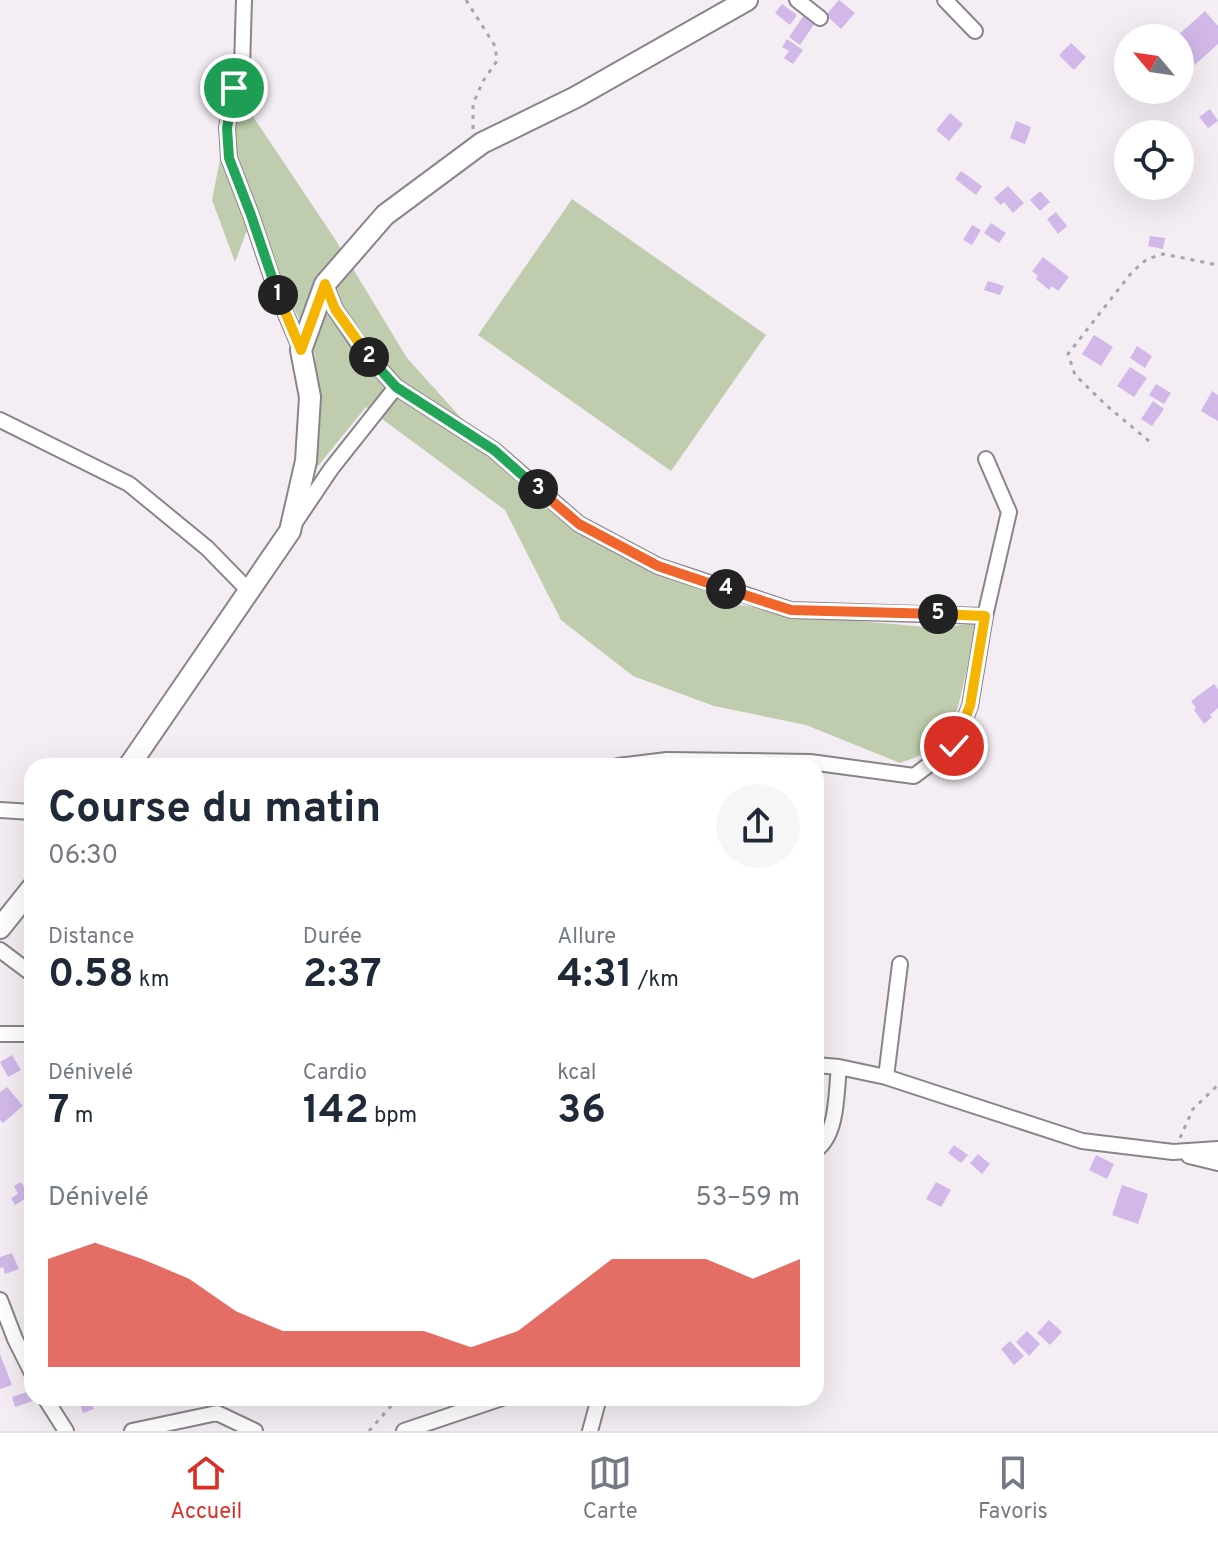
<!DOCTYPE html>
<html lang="fr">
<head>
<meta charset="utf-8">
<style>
	:root { --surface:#fff; --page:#f6f6f7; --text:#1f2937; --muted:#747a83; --line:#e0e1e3; --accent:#d93025 }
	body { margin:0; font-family:Overpass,sans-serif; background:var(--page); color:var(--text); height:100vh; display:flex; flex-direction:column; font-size:30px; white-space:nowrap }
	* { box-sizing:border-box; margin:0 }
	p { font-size:26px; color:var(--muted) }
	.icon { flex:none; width:44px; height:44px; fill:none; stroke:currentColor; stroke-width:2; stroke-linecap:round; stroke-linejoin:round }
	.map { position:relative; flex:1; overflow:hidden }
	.panel { position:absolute; left:24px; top:758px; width:800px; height:648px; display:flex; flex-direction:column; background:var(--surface); border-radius:24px; box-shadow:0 8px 32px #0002 }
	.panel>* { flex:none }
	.needle { width:52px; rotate:299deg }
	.controls { position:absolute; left:1114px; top:24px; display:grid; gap:16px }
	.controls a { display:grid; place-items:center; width:80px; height:80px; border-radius:50%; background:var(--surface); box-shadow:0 8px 32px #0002; font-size:40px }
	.pin { position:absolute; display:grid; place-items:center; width:68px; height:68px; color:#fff; margin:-34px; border:4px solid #fff; border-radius:50%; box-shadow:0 2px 8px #0007 }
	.km { position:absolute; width:40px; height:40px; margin:-20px; border-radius:50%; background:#222; color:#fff; font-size:22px; line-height:40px; text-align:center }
	.round { display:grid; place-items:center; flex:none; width:84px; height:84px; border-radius:42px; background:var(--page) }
	.headline { display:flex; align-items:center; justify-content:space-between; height:136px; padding:0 24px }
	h1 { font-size:44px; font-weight:700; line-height:60px }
	.figures { display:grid; grid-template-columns:repeat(3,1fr); gap:12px; height:136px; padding:8px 24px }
	.figures div { display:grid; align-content:center }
	.figures b { font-size:40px; font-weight:700 }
	.figures small { font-size:22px; font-weight:400 }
	.figures p { font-size:22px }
	.chart { height:224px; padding:16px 24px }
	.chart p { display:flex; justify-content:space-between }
	.chart svg { width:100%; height:144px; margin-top:8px; fill:var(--accent); opacity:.7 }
	.menu { display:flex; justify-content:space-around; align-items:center; height:112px; border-top:2px solid var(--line); background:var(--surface); font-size:22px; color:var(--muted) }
	.menu a { display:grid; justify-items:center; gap:4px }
	.menu .on { color:var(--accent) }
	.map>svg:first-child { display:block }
	.green { fill:#bfcdae }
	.building { fill:#d1b8e8 }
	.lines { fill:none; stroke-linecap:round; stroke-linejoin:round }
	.street-casing { stroke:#8a848a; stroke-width:18 }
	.secondary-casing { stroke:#8a848a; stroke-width:24 }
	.path { stroke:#a9a4a9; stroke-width:3; stroke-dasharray:4 6; stroke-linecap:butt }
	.street { stroke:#fff; stroke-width:14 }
	.secondary { stroke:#fff; stroke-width:20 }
	.split-1-casing { stroke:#fff; stroke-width:16 }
	.split-2-casing { stroke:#fff; stroke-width:16 }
	.split-3-casing { stroke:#fff; stroke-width:16 }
	.split-4-casing { stroke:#fff; stroke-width:16 }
	.split-5-casing { stroke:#fff; stroke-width:16 }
	.split-6-casing { stroke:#fff; stroke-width:16 }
	.split-1 { stroke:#22a559; stroke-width:10 }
	.split-2 { stroke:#f5b400; stroke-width:10 }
	.split-3 { stroke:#22a559; stroke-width:10 }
	.split-4 { stroke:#f0652b; stroke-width:10 }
	.split-5 { stroke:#f0652b; stroke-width:10 }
	.split-6 { stroke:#f5b400; stroke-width:10 }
</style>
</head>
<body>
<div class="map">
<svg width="1218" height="1431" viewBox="0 0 1218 1431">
	<rect width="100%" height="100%" fill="#f4eef4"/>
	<path class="green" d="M234,88l101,151 72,119 131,145 106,65 97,37 84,13 113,10 38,-5c-7,29 -14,86 -29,110 -10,17 -30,24 -47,30l-94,-38 -92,-19 -81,-30 -72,-56 -56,-110 -139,-103 -48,59 -6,-11 5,-52 -2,-49 -63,-137 -17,45 -23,-62z
		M572,199l194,136 -95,136 -193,-136z"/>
	<path class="building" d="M839,0l16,13 -14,16 -15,-14z
		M782,4l15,11 -7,10 -15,-12z
		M1205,11l13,15v18l-29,26 -9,-9v-23h-5z
		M804,15l11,8 -15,22 -11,-8z
		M787,39l16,11 -10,14 -9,-6 5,-7 -7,-4z
		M1071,43l15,14 -12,13 -15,-15z
		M1210,109l8,12 -10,7 -9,-11z
		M950,113l13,11 -14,17 -13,-11z
		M1016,121l15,6 -6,17 -15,-6z
		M961,171l21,15 -6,9 -21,-16z
		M1008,186l16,17 -11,10 -9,-11 -3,3 -7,-7z
		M1040,191l10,11 -10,9 -10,-11z
		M1056,212l11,14 -9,8 -11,-15z
		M991,223l15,10 -7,10 -15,-10z
		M972,225l9,5 -9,15 -9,-5z
		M1150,236l15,2 -2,11 -15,-3z
		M1043,257l26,20 -11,14 -6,-5 -3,4 -13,-11 2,-3 -6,-5z
		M988,281l16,5 -4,9 -16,-5z
		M1094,335l19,12 -12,19 -19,-12z
		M1137,346l15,10 -7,12 -15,-10z
		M1130,367l17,11 -13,19 -17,-11z
		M1156,384l15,9 -7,11 -15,-9z
		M1212,391l6,4v26l-17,-10z
		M1153,401l11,8 -12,17 -11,-7z
		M1214,684l4,5v19l-8,7 2,2 -8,7 -10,-14 2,-2 -5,-7z
		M12,1055l9,15 -13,7 -8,-15z
		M7,1087l16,19 -20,17 -3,-3v-28z
		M954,1145l14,10 -7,8 -13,-10z
		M978,1154l12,10 -8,10 -12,-11z
		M1096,1155l18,9 -7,15 -18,-9z
		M21,1182l9,14 -15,9 -4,-7 7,-4 -4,-8z
		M936,1182l15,8 -10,17 -15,-8z
		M1122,1185l26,9 -10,30 -26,-9z
		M12,1253l7,16 -14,5 -2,-7 -3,1v-11z
		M1049,1320l13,12 -12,13 -13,-12z
		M1027,1331l13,13 -11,12 -13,-14z
		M1010,1341l14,15 -10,9 -13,-16z
		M0,1354l12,31 -12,4z
		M30,1391l3,10 -18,6 -3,-10z
		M78,1398h12l4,11 -11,4z"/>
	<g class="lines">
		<defs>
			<path id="street" d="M244,0l-2,67 -8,21 -7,40 2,30 22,57 26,78 24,57
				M797,0l23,18
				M945,0l30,31
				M325,284l10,25 27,40 34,38 98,63 85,74 79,42 133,44 194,6
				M0,420l129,64 78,64 42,43
				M296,521l35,-52 65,-82
				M618,766l49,-6 143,2 104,14 40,-30 16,-40 15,-90 24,-104 -23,-53
				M0,810l32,2
				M0,950l32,24
				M0,1034h32
				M816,1065l23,2 47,10 196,64 91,11 45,-3
				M886,1077l14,-113
				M816,1150c22,-16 20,-57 23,-83
				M1189,1156l29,7
				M0,1300l15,39 17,34
				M45,1398l21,33
				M132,1431l85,-18 38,18
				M404,1431l98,-33
				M590,1431l9,-33"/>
			<path id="secondary" d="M129,766l161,-235 16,-70 4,-64 -9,-47 24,-66 60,-69 97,-72 94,-46 171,-97
				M0,928l32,-40"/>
		</defs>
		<use href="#street" class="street-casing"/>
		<use href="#secondary" class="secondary-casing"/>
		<path class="path" d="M466,0l29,46 2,15 -14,20 -10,23v26
			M1149,441l-42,-35 -32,-31 -7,-21 64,-82 15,-13 16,-5 55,11
			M1180,1138l13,-29 25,-24
			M369,1431l29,-33"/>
		<use href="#street" class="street"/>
		<use href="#secondary" class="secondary"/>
	</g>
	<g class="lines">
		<defs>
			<path id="split-1" d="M234,88l-7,40 2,30 22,57 27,80"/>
			<path id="split-2" d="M278,295l23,55 24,-66 10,25 34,48"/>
			<path id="split-3" d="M369,357l27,30 98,63 44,39"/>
			<path id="split-4" d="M538,489l41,35 79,42 68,23"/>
			<path id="split-5" d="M726,589l65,21 147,4"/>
			<path id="split-6" d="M938,614l47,2 -15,90 -16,40"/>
		</defs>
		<use href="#split-1" class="split-1-casing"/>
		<use href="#split-2" class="split-2-casing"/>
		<use href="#split-3" class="split-3-casing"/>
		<use href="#split-4" class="split-4-casing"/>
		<use href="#split-5" class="split-5-casing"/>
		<use href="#split-6" class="split-6-casing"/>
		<use href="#split-1" class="split-1"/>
		<use href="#split-2" class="split-2"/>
		<use href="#split-3" class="split-3"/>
		<use href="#split-4" class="split-4"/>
		<use href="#split-5" class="split-5"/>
		<use href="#split-6" class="split-6"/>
	</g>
</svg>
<div class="controls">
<a><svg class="needle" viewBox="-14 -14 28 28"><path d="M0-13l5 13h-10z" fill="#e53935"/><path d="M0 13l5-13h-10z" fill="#747a83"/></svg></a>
<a><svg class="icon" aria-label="locate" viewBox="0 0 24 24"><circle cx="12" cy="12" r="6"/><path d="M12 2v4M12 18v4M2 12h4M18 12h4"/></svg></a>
</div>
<div class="pin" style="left:234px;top:88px;background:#1e9e55"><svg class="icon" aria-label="arrive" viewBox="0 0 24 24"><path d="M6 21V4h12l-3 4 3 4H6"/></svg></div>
<div class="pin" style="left:954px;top:746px;background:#d93025"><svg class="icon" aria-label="check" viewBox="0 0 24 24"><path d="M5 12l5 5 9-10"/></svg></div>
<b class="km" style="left:278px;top:295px">1</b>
<b class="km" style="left:369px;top:357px">2</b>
<b class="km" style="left:538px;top:489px">3</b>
<b class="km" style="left:726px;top:589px">4</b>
<b class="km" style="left:938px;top:614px">5</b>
<section class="panel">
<div class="headline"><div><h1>Course du matin</h1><p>06:30</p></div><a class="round"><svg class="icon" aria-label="share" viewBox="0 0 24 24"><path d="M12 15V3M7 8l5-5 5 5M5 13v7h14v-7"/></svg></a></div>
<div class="figures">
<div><p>Distance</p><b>0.58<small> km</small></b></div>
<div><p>Durée</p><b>2:37</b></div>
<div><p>Allure</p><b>4:31<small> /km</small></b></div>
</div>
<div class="figures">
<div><p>Dénivelé</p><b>7<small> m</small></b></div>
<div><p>Cardio</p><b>142<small> bpm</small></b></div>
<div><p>kcal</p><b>36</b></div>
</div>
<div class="chart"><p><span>Dénivelé</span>53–59 m</p>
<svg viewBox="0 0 160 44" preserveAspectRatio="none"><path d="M0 44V11L10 6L20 11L30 17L40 27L50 33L60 33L70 33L80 33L90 38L100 33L110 22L120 11L130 11L140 11L150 17L160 11V44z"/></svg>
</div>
</section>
</div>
<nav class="menu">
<a class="on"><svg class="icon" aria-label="home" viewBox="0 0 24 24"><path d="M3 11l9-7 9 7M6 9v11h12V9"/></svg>Accueil</a>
<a><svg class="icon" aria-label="map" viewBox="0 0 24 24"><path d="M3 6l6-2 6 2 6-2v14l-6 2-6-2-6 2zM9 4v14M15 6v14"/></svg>Carte</a>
<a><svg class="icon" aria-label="saved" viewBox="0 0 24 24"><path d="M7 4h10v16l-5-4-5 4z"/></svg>Favoris</a>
</nav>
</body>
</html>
